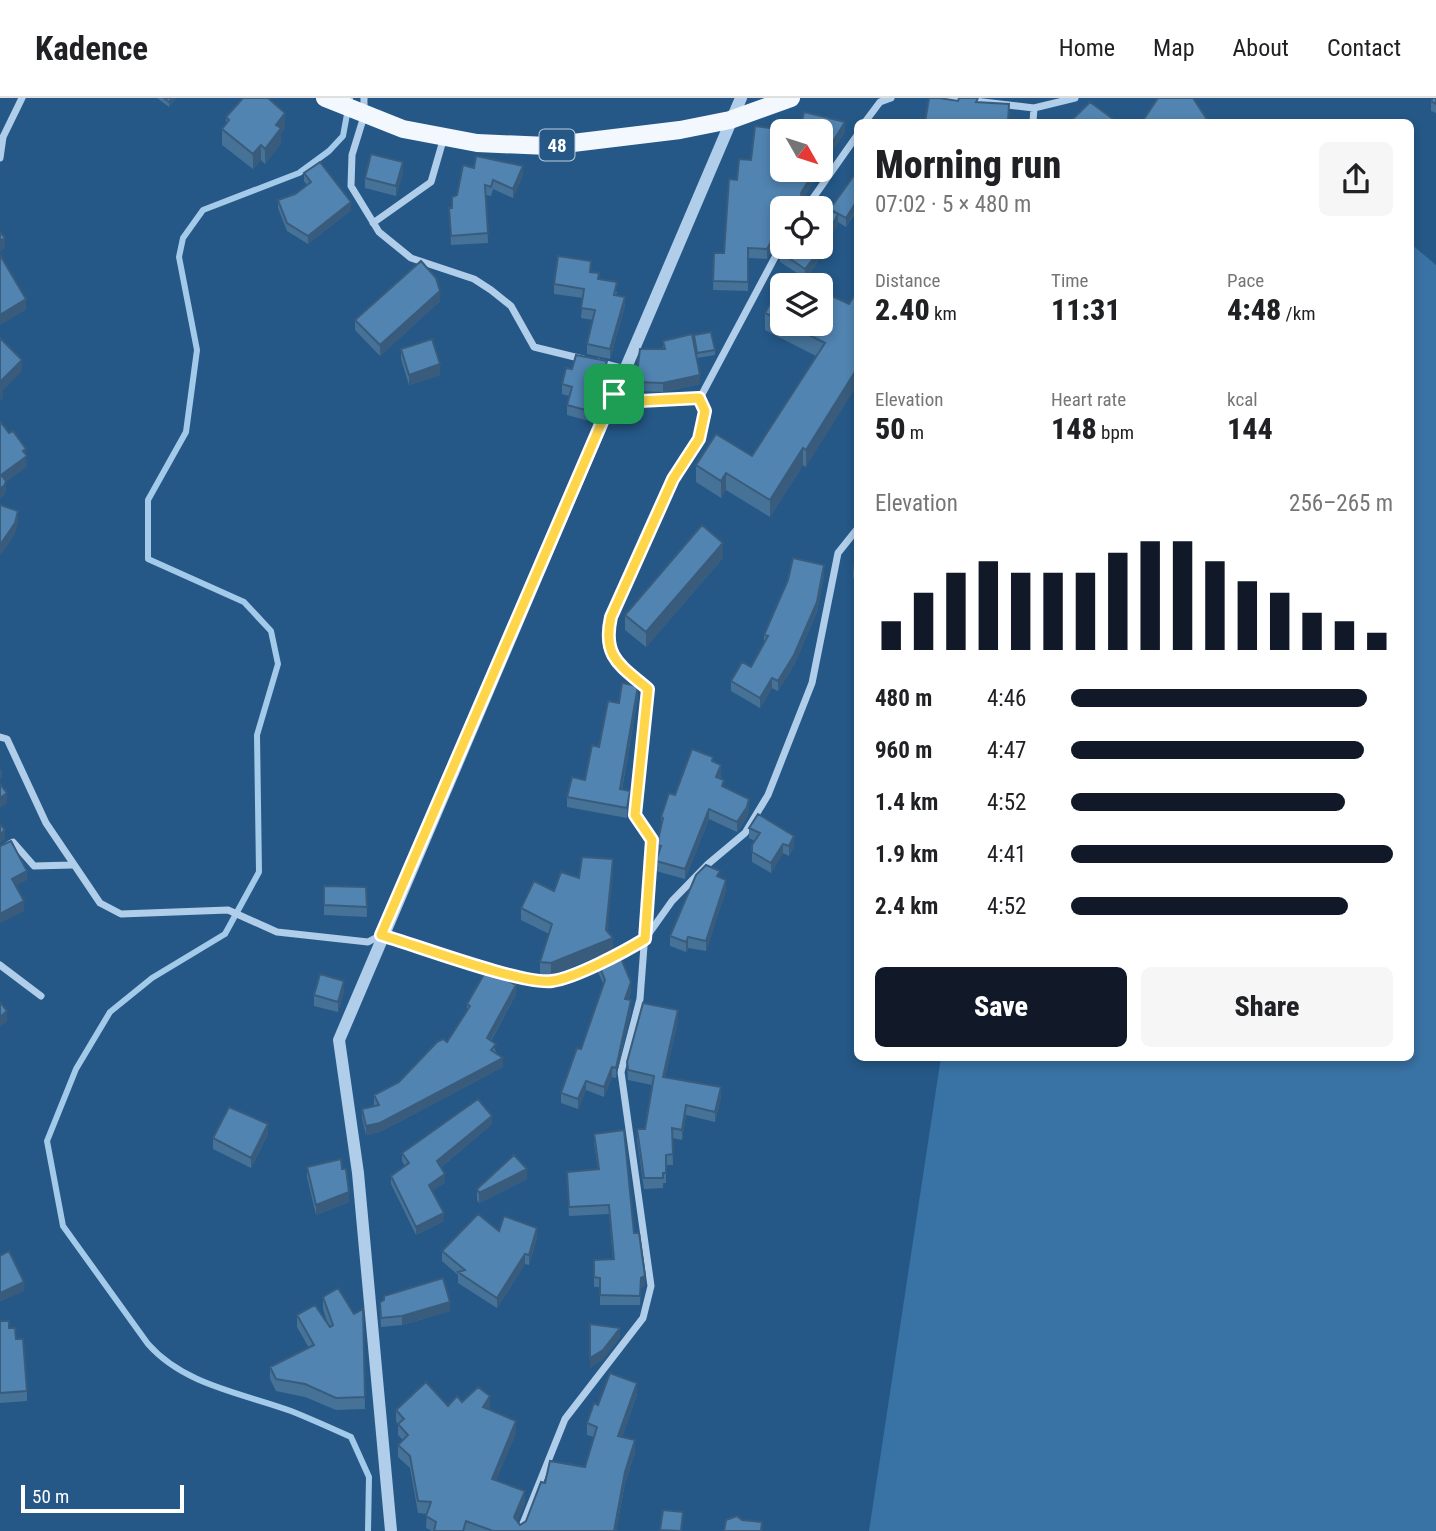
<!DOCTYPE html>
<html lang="en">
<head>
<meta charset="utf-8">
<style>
	:root { --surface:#fff; --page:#f6f6f6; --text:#202124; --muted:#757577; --line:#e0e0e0; --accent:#111827 }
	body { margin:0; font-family:"Roboto Condensed",sans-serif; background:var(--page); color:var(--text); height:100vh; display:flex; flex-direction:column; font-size:26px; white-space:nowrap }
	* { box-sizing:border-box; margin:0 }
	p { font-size:23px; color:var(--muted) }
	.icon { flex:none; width:38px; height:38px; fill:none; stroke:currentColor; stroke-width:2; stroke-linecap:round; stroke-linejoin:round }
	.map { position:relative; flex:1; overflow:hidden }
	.panel { position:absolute; left:854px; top:21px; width:560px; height:942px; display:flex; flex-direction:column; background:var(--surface); border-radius:10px; box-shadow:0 4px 10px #0003 }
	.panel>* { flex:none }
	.needle { width:46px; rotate:129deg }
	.buttons { position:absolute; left:770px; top:21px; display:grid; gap:14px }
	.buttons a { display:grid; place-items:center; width:63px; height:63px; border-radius:10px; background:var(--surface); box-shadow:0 4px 10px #0003; font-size:35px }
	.scale { position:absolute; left:21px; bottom:18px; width:163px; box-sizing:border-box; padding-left:7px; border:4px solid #fff; border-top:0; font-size:19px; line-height:24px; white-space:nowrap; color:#fff; -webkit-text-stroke:5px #255887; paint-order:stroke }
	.pin { position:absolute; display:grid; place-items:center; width:60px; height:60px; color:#fff; margin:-30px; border-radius:14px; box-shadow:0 4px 10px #0006 }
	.round { display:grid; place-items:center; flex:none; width:74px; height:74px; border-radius:10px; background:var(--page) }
	.summary { display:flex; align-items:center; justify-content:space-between; height:119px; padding:0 21px }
	h1 { font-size:38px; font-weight:800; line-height:52px }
	.figures { display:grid; grid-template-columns:repeat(3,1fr); gap:10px; height:119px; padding:7px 21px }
	.figures div { display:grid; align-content:center }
	.figures b { font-size:30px; font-weight:800 }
	.figures small { font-size:19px; font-weight:400 }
	.figures p { font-size:19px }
	.chart { height:196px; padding:14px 21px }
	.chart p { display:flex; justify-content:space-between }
	.chart svg { width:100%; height:126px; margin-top:7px; stroke:var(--accent); stroke-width:6 }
	.primary-button { display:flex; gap:14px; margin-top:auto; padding:14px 21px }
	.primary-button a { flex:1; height:80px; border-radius:10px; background:var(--accent); color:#fff; font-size:28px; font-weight:800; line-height:80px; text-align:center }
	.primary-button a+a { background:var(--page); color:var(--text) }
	ul { padding:0 21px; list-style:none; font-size:23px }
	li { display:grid; grid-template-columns:112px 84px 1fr; align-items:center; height:52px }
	li i { height:18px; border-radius:9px; background:var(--accent) }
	header { display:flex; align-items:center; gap:42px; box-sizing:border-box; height:98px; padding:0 35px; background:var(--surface); border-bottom:2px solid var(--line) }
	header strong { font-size:33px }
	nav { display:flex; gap:38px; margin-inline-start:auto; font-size:24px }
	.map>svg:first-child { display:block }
	.green { fill:#3972a4 }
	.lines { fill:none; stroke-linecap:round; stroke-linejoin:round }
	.stream { stroke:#a4caea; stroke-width:6 }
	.minor { stroke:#b0cee9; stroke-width:7 }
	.tertiary { stroke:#b0cee9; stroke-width:12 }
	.primary { stroke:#f2f8fe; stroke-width:18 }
	.wall { fill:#467298 }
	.shaded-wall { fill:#395c7c }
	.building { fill:#5184b1; stroke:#395c7c; stroke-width:2 }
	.route-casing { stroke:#fff; stroke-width:14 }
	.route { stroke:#ffd54a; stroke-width:9 }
	.labels { text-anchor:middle; stroke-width:5; stroke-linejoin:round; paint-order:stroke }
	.shield { fill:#255887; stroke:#becddb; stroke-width:2 }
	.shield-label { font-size:19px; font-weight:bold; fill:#fff }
</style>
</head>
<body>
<header>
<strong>Kadence</strong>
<nav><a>Home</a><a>Map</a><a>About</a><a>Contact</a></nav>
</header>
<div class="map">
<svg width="1436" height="1433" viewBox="0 0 1436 1433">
	<rect width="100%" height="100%" fill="#255887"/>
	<path class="green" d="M1411,146l25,21v1266h-567l72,-474h469z"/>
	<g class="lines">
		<path class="stream" d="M350,0l-7,38 -14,15 -30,22 -96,37 -20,28 -4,19 18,93 -11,82 -38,68v59l96,43 27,29 7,33 -21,71 2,137 -34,62 -73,44 -42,34 -34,57 -29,72 16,85 85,118c36,41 94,49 143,67 20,8 40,17 60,26l18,40 -1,54"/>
		<path class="minor" d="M364,0v18l-12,39 -1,31 28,46 32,26 63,21 17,11 20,16 23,41 49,12
			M949,0l85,10 41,-10
			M865,24l15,-20 11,-4
			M1033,24l1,-14
			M0,60l3,-21 19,-39
			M806,110l52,-74
			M373,125l58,-41 13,-45
			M598,264l27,7
			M700,300l82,-154
			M0,639l7,2 39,84 54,80 21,11 107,-4 49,22 91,10 13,-7 145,44 26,2 70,-28 23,-14 27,-38 36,-37 37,-31 23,-38 44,-112 26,-130 20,-25
			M0,752l13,-8 21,24 38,-1
			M0,867l41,31
			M520,1433l45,-112 78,-101 8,-32 -30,-214 19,-73 12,-159 -17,-25 13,-126c-28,-24 -46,-32 -37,-72l62,-138 26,-40 6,-28 -5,-13 -60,4 -26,-8"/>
		<path class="tertiary" d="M391,1433l-33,-358 -19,-133 402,-942"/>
		<path class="primary" d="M325,0l78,31 74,14 71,3 132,-16 50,-10 61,-22"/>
	</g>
	<path class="wall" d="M157,0h19l-7,9z
		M1436,0v15l-5,-2v-10z
		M226,19l59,11 -4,5v10l-16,21 -4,-4 -8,9 -31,-24v-16l4,-4z
		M845,33l-43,69 1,4 27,6 28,-40v38l-12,19 -8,-5 -22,43 -11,13 -25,-16v-10l41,-5 -39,-39 -5,33 -10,18 -19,-1v33l-35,-1 1,-37h10l13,-73 45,-10z
		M463,67l60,10 -10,23 -20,-9 -2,7 -5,-1 2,48 -37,2 -2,-37h3v-11l5,-2z
		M403,74l-7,24 -31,-8v-10z
		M304,75l47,37 -43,34 -21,-13 -9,-23v-8l17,-6 12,-9 -3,-4z
		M591,174l8,7 18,13 -1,3 9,11 -15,53 -23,-5v-10l6,-24 -12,-2 2,-20 -29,-4v-10z
		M782,187v39h39l28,-20 -43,163 -3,-2 -33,52 -44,-27 -5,8 -25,-16v-17l56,-9 64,-100 -51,-26v-17z
		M440,203l-60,55 -25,-26v-10z
		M694,237l21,15v5l-18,3z
		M663,243l37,43 -37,8 -27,-1v-9l27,-33z
		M401,251l39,26 -31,10 -8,-26z
		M572,271l35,2 -14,51 -26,-7v-10l2,-9 -7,-2v-10z
		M723,460l-77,89 -21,-17v-15z
		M858,462v20l-5,-2v-10z
		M824,477l-7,37 -23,53 -16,26 -6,-3 -12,20 -29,-17v-10l20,-14 13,-24v-8z
		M638,598l-16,94 8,11 -3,17 -60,-11v-10l18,-17 34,-77z
		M713,664l8,13 -1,4 4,8 25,22 -2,8 -10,15 -28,-13 -24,60 -29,-8v-10l2,-6h-1v-10l4,-18v-10l14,-22z
		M749,730l45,18 -5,10 -6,-3 -12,20 -19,-11v-17l3,-4 -6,-3z
		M613,774l-6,59 6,19 -62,25 -11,-1v-12l9,-28 -28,-14v-12l58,-30z
		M720,779l6,13 -20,61 -18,-3 -2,4 -16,-6v-10z
		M324,788l42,1 1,30 -43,-2z
		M597,862l34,32 -3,8 3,10 -15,68 -4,-1 -8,20 -18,-7 -8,19 -17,-6v-10l20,-44 23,-64 -7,-15z
		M344,893l-6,21 -24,-6v-11z
		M516,896l-25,47 12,26 -123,65 -14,3 -4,-17v-9l12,-3v-11l25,-13 48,-40 20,-32v-6z
		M678,923l-13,56 56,20 -6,25 -29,-7 -4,25 -10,-2 1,27h-7v18h-3v5l-19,1 -7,-50v-10h8l7,-44 -24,-5 -1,-18z
		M492,1026l-51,43 4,15 -13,9 12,30 -28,14 -25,-51v-8l14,-10 -3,-5v-8z
		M268,1036l-17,34 -38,-19v-11z
		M594,1036l40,99 11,53 -4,2 -1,17h-40v-18h-6v-27l19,-1 -4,-45 -40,2 -2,-44 31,-3 -4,-26z
		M307,1069l35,2 7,33 -33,13 -9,-38z
		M527,1081l-48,24 -2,-3v-11z
		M499,1133l38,7 -8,27 -4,-1 -28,44 -39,-25v-8l-16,-14v-10z
		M323,1199l31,17 9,-5 2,100 -29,1 -31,-13 -29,-6 -6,-12v-12l39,-19 -12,-21v-12l31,9 -5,-15z
		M380,1204l70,9 -48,14 -21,2z
		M0,1223l9,7 7,11 11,52v10l-27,2z
		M637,1297l-15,42 13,15 -10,31 -9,48h-184l-6,-3 1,-14 -9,-1 -8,-45 -12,-11v-12l5,-5 -5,-5v-10l-2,-4v-11l52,-4 14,-4 28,6 -1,1 27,24 -20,47 29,23 -8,19 3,3 6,-4 19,-38 40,-16 9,-30 -7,-2v-12l11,-18z"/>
	<path class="shaded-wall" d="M172,0h4l-7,9v-5z
		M285,15v15l-4,5v10l-16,21v-15l11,-24z
		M845,24v9l-44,72v-10l14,-23h6v-9z
		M261,47v15l-8,9v-15z
		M403,64v10l-7,24v-10z
		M523,68v9l-10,23v-9z
		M857,101v8l-11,20v-9z
		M351,104v8l-43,34v-8z
		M838,116v10l-22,41 -11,13v-9z
		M782,131v9l-5,3 -10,18v-10l10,-18z
		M5,140v10l-5,4v-11z
		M440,193v10l-60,55v-11z
		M625,199v9l-15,53v-10z
		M26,201v11l-26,15v-10z
		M22,262v11l-19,19v8l-3,3v-19z
		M607,263v10l-14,51v-10z
		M440,266v11l-31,10v-10z
		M858,269v17l-52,83v-17z
		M700,277v9l-37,8v-9z
		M803,350v17l-33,52v-17z
		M26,351l1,18 -21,15v10l-2,4 -4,3 1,-24z
		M726,375v17l-5,8v-17z
		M18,413v11l-3,12 -15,22v-11z
		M723,445v15l-77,89v-15z
		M824,467v10l-7,37 -23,53 -16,26v-10z
		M772,580v10l-12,20v-10z
		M638,588v10l-18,103v-10z
		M721,667v10l-5,12v-10z
		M2,671v9l-2,2v-10z
		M630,693v10l-3,17v-10z
		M7,695v10l-7,5v-10z
		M749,701v10l-2,8 -10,15v-10z
		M709,711v10l-24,60v-10z
		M5,732v10l-5,3v-9z
		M794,738v10l-5,10v-10z
		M783,746v9l-12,20v-10z
		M613,761v13l-6,68 6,-2v12l-62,25v-12l55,-33z
		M27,773v9l-15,8v-9z
		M726,782v10l-20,61v-10z
		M24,803v10l-24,12v-9z
		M688,839v11l-2,4v-10z
		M344,883v10l-6,21v-10z
		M631,884v10l-6,17v-10z
		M516,887v9l-29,53v-9z
		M631,902v10l-15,68v-10z
		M678,912v11l-15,66v-10z
		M7,913v11l-7,5v-10z
		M503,960v9l-123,65 -14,3v-9z
		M612,969v10l-8,20v-10z
		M586,983v9l-8,19v-10z
		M721,989v10l-6,25v-10z
		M686,1007v10l-4,25v-10z
		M492,1018v8l-55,46v-9z
		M268,1026v10l-17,34v-10z
		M527,1071v10l-48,24v-10z
		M445,1076v8l-16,11v-8z
		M349,1094v10l-33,13v-10z
		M444,1115v8l-28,14v-8z
		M537,1130v10l-8,27v-10z
		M525,1156v10l-28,44v-10z
		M645,1178v10l-4,2 -1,17 1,-27z
		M24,1184v9l-24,11v-9z
		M450,1204v9l-48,14v-9z
		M620,1230v10l-17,22 -13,8v-10z
		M637,1285v12l-19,53v-12z
		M490,1298v12l-7,10v-11z
		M516,1323v12l-24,57v-11z
		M635,1342v12l-10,31 -9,48h-2l11,-59z
		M525,1393v12l-11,26v-12z"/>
	<path class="building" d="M164,0h8l-3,4z
		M243,0h25l17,15 -9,12 5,3 -16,21 -4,-4 -8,9 -31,-25 7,-9 -3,-3z
		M929,0h10l19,3 1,-3h19l-2,4 33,2 -1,18h-83z
		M1158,0h35l15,23 -3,1h-63z
		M1433,0h3v6l-5,-3z
		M1090,4l27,20h-47z
		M804,14l41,10 -24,39v-30h-21z
		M755,28l39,5h-12v39h33l-14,23 2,11 9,-4 26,14 -17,33v-39h-39v21l-5,2 -10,18 -19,-1v34l-35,-1 1,-28h10l5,-74 8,1 2,-21 12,1z
		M371,56l32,8 -7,24 -31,-8z
		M476,58l47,10 -10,23 -20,-9 -2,7 -6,-2 3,48 -37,3 -2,-28h3v-11l5,-2 6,-30 11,3z
		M320,64l31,40 -43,34 -21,-13 -9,-23 17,-6 16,-12 -7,-9z
		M858,72v29l-12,19 -16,-9z
		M0,134l5,6 -5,3z
		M782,149h39l-5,8 -11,14 -25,-17z
		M0,157l26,44 -26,16z
		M558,158l33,5 -1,11 9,1 -1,6 19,3 -3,13 11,2 -15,52 -23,-5 8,-34 -14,-2 3,-19 -30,-5z
		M421,163l15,17 4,13 -60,54 -25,-25z
		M785,177l23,10h-26v36l-17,-8z
		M821,193l28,13 5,-8 4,2v69l-52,83 -3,-2 -33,52 -44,-27 -5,8 -25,-16 20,-31 36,22 73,-113 -38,-19h34z
		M711,234l4,18 -18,3 -3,-18z
		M692,236l8,41 -37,8 -27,-1 4,-33h25l-2,-8z
		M0,240l22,22 -22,22z
		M432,241l8,25 -31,11 -8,-26z
		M576,257l31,6 -14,51 -26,-7 5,-18 -10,-3 4,-16 6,1z
		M0,323l9,12 4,-2 13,18 -3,2 4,5 -26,19 5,6 -2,5 -4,2z
		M0,407l18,6 -3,12 -15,22z
		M702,427l21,18 -77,89 -21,-17z
		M793,460l31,7 -7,37 -23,53 -16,26 -6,-3 -12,20 -29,-17 11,-19 9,5 17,-31 -4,-1 24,-55z
		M858,462v10l-5,-2z
		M622,585l16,3 -18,103 10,2 -3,17 -60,-11 5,-20 13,3 7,-35 7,2 9,-46 11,2z
		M692,651l21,8 -1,4 9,4 -5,12 8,3 -2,6 27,13 -2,8 -10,15 -28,-13 -24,60 -29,-8 5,-15 -4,-1 6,-27 -2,-1 8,-24 6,2z
		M0,686l7,9 -7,5z
		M758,716l36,22 -5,10 -6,-2 -12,19 -19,-11v-7l8,-12 -11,-5z
		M0,726l5,6 -5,4z
		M11,743l16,30 -15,8 12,22 -24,13v-68z
		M582,759l31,2 -7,71 7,8 -62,25 -11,-1 12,-38 -31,-16 13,-27 20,10 7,-19 18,6z
		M706,767l14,6 -3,5 9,4 -20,61 -18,-4 -2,5 -16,-6 26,-61z
		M324,788l42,1 1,20 -43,-2z
		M618,853l13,31 -6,17 6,1 -15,68 -4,-1 -8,20 -18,-6 -8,18 -17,-6 16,-45 4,1 24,-69 -8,-20z
		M487,871l29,16 -29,53 9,6 -5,6 12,8 -123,65 -14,3 -4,-17 17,-4 -5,-10 25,-13 38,-40 6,-3 4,3 23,-36 -3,-2z
		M320,876l24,7 -6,21 -24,-7z
		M0,904l7,9 -7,6z
		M643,905l35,7 -15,67 58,10 -6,25 -29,-7 -4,25 -10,-2 1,26 -7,1v18h-3v5h-19l-7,-49h8l9,-53 -26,-6 -1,-8z
		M478,1001l14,17 -55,45 8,13 -16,11 15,28 -28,14 -25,-51 18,-13 -7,-10z
		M229,1009l39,17 -17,34 -38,-20z
		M624,1032l10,103h5l6,43 -4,2 -1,18 -40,-1v-17l-6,-1v-17l20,-1 -5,-54 -40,2 -2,-35 32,-3 -5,-35z
		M514,1057l13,14 -48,24 -2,-4z
		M341,1061l1,10h4l3,23 -33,13 -9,-38z
		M478,1116l21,17 5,-15 33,12 -8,27 -4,-1 -28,44 -39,-26 7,-2 -23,-19z
		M9,1153l15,31 -24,11v-37z
		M443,1180l7,24 -48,14 -21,2 -1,-16 4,-2v-4z
		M338,1190l16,26 9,-5 2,88 -29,1 -31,-14 -29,-5 -6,-12 44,-22 -17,-30 18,-10 15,22 3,-2 -10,-28z
		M0,1223h9v7h6l1,11h7l4,52 -27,2z
		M590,1226l30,4 -17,22 -13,8z
		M610,1275l27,10 -19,53 17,4 -10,32 -11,59h-121l-27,-10 -3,10h-29l2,-9 -10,-6 5,-14 -13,-1 -8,-45 -12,-11 10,-10 -10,-11 6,-5 -8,-9 30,-28 22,24 9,-10 5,6 16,-15 12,9 -7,11 33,14 -24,58 33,12 -11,26 6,8 6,-4 15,-39 4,1 5,-22 35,6 12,-40 -10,-4 7,-20 4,2z
		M663,1412l20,2 -2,19 -21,-1z
		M737,1418l5,4 20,2 -1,9h-37l2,-11z"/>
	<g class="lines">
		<defs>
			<path id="route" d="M614,296l26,7 59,-3 6,13 -6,28 -26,40 -62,138c-9,40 9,48 37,72l-13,126 17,25 -7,99c-21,13 -70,39 -93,42 -30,4 -136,-36 -171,-46z"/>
		</defs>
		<use href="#route" class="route-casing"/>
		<use href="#route" class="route"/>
	</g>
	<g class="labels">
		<rect class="shield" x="539.5" y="31.5" width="35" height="31" rx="5"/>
		<g class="shield-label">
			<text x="557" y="54">48</text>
		</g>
	</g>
</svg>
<div class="buttons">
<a><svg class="needle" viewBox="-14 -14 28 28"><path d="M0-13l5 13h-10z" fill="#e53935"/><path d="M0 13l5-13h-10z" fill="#757577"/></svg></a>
<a><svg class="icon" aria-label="locate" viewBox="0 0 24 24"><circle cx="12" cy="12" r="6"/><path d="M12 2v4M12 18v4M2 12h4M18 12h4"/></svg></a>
<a><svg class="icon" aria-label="layers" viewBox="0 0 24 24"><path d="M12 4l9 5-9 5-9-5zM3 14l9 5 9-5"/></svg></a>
</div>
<div class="scale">50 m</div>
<div class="pin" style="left:614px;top:296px;background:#1e9e55"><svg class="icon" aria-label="arrive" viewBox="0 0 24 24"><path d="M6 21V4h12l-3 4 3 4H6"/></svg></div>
<section class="panel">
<div class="summary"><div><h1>Morning run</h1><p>07:02 · 5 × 480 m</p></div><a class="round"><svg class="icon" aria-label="share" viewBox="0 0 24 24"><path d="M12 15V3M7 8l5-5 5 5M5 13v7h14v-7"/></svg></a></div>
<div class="figures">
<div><p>Distance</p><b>2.40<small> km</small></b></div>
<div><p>Time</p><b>11:31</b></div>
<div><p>Pace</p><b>4:48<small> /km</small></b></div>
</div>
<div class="figures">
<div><p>Elevation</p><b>50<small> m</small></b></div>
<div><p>Heart rate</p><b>148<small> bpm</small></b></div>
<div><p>kcal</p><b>144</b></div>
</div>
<div class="chart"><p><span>Elevation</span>256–265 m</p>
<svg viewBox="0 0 160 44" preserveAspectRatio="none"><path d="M5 44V34M15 44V24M25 44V17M35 44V13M45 44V17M55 44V17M65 44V17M75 44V10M85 44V6M95 44V6M105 44V13M115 44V20M125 44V24M135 44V31M145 44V34M155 44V38"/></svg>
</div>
<ul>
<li><b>480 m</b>4:46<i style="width:92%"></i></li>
<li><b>960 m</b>4:47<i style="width:91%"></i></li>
<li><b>1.4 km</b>4:52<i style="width:85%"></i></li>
<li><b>1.9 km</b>4:41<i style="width:100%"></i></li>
<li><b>2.4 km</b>4:52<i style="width:86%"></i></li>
</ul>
<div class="primary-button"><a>Save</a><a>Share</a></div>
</section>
</div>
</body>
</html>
